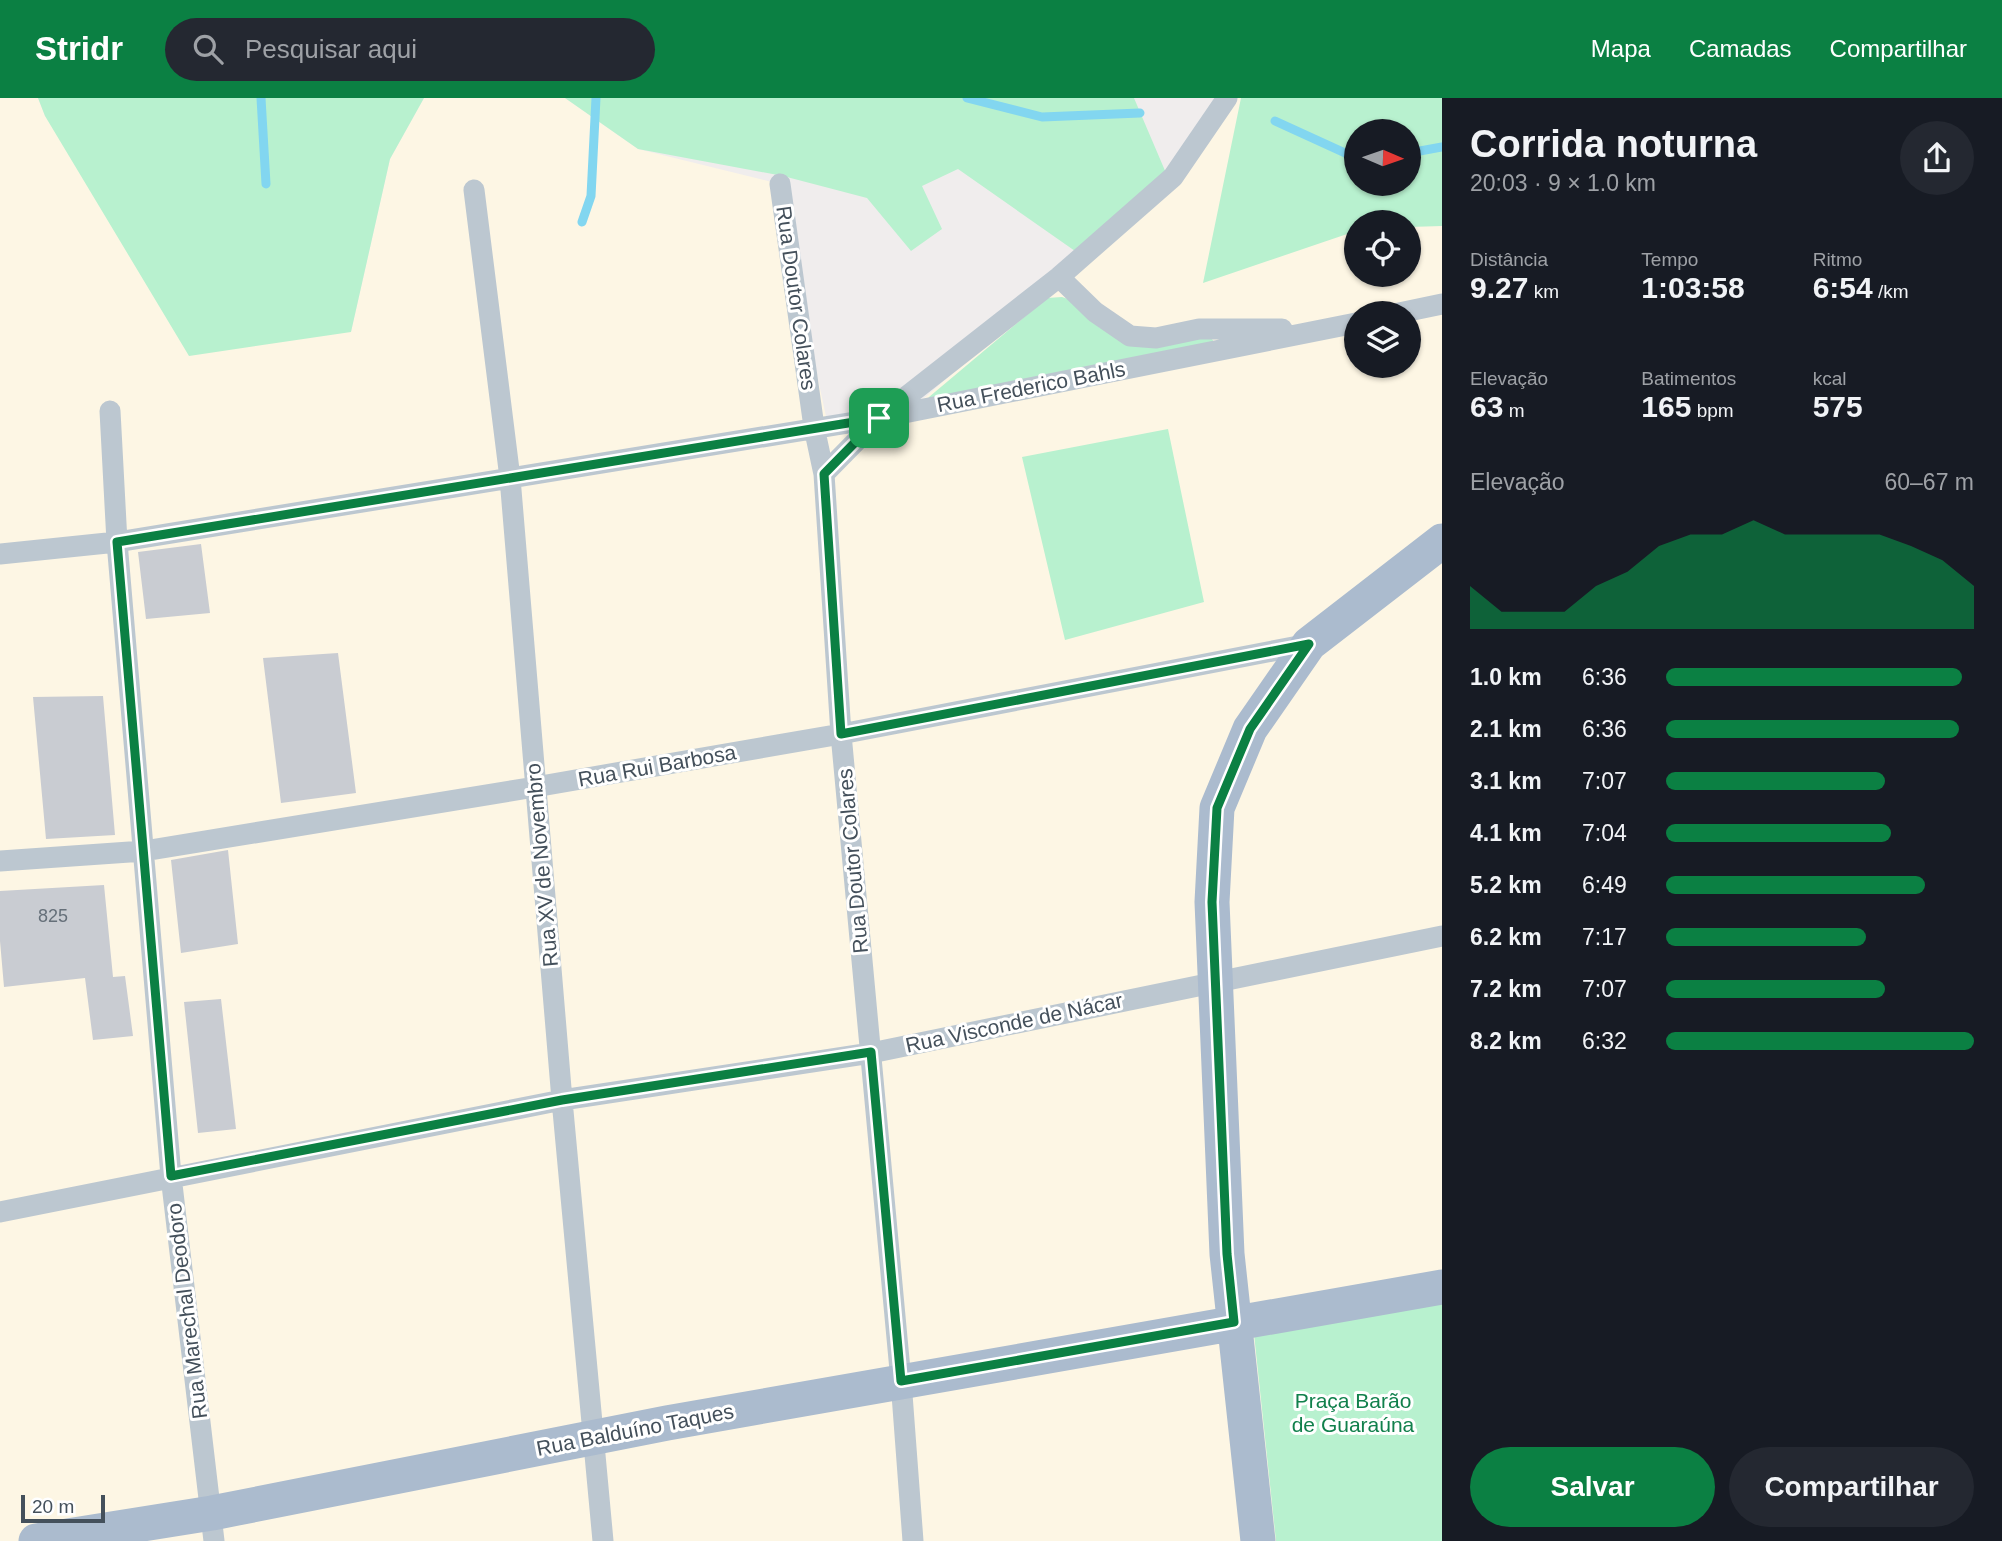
<!DOCTYPE html>
<html lang="pt">
<head>
<meta charset="utf-8">
<style>
	:root { --surface:#171b24; --page:#242831; --text:#f1f3f6; --muted:#9ea1a6; --accent:#0b8043 }
	body { margin:0; font-family:Arial,sans-serif; background:var(--page); color:var(--text); height:100vh; display:flex; flex-direction:column; font-size:26px; white-space:nowrap }
	* { box-sizing:border-box; margin:0 }
	p { font-size:23px; color:var(--muted) }
	.icon { flex:none; width:38px; height:38px; fill:none; stroke:currentColor; stroke-width:2; stroke-linecap:round; stroke-linejoin:round }
	.map { position:relative; flex:1; overflow:hidden }
	.side { display:flex; flex-direction:column; background:var(--surface); width:560px }
	.side>* { flex:none }
	.needle { width:46px; rotate:92deg }
	.tools { position:absolute; left:1344px; top:21px; display:grid; gap:14px }
	.tools a { display:grid; place-items:center; width:77px; height:77px; border-radius:50%; background:var(--surface); box-shadow:0 2px 5px #0004; font-size:35px }
	.scale { position:absolute; left:21px; bottom:18px; width:84px; box-sizing:border-box; padding-left:7px; border:4px solid #44505b; border-top:0; font-size:19px; line-height:24px; white-space:nowrap; color:#44505b; -webkit-text-stroke:5px #fff; paint-order:stroke }
	.pin { position:absolute; display:grid; place-items:center; width:60px; height:60px; color:#fff; margin:-30px; border-radius:14px; box-shadow:0 4px 10px #0006 }
	.round { display:grid; place-items:center; flex:none; width:74px; height:74px; border-radius:37px; background:var(--page) }
	.head { display:flex; align-items:center; justify-content:space-between; height:119px; padding:0 28px }
	h1 { font-size:38px; font-weight:700; line-height:52px }
	.figures { display:grid; grid-template-columns:repeat(3,1fr); gap:10px; height:119px; padding:7px 28px }
	.figures div { display:grid; align-content:center }
	.figures b { font-size:30px; font-weight:700 }
	.figures small { font-size:19px; font-weight:400 }
	.figures p { font-size:19px }
	.chart { height:196px; padding:14px 28px }
	.chart p { display:flex; justify-content:space-between }
	.chart svg { width:100%; height:126px; margin-top:7px; fill:var(--accent); opacity:.7 }
	.button { display:flex; gap:14px; margin-top:auto; padding:14px 28px }
	.button a { flex:1; height:80px; border-radius:42px; background:var(--accent); color:#fff; font-size:28px; font-weight:700; line-height:80px; text-align:center }
	.button a+a { background:var(--page); color:var(--text) }
	ul { padding:0 28px; list-style:none; font-size:23px }
	li { display:grid; grid-template-columns:112px 84px 1fr; align-items:center; height:52px }
	li i { height:18px; border-radius:9px; background:var(--accent) }
	header { display:flex; align-items:center; gap:42px; box-sizing:border-box; height:98px; padding:0 35px; background:var(--accent); color:#fff }
	header strong { font-size:33px }
	nav { display:flex; gap:38px; margin-inline-start:auto; font-size:24px }
	.search { width:490px; height:63px; background:var(--page); display:flex; align-items:center; gap:18px; box-sizing:border-box; padding:0 24px; border-radius:38px; color:var(--muted); font-size:26px }
	main { display:flex; flex:1; min-height:0 }
	.map>svg:first-child { display:block }
	.commercial { fill:#fdf6e4; fill-rule:evenodd }
	.green { fill:#b8f1cf; fill-rule:evenodd }
	.lines { fill:none; stroke-linecap:round; stroke-linejoin:round }
	.stream { stroke:#82d6f0; stroke-width:9 }
	.building { fill:#c9ccd2 }
	.minor { stroke:#bcc7d0; stroke-width:21 }
	.primary { stroke:#abbbce; stroke-width:35 }
	.route-casing { stroke:#fff; stroke-width:14 }
	.route { stroke:#0b8043; stroke-width:9 }
	.labels { text-anchor:middle; stroke-width:6; stroke-linejoin:round; paint-order:stroke }
	.number-label { font-size:18px; fill:#656f79 }
	.street-label { font-size:21px; fill:#44505b; stroke:#fff }
	.park-label { font-size:21px; fill:#11804c; stroke:#fff }
</style>
</head>
<body>
<header>
<strong>Stridr</strong>
<div class="search"><svg class="icon" aria-label="search" viewBox="0 0 24 24"><circle cx="10" cy="10" r="6"/><path d="M15 15l6 6"/></svg>Pesquisar aqui</div>
<nav><a>Mapa</a><a>Camadas</a><a>Compartilhar</a></nav>
</header>
<main>
<div class="map">
<svg width="1442" height="1443" viewBox="0 0 1442 1443">
	<rect width="100%" height="100%" fill="#f0eded"/>
	<path class="commercial" d="M0,0h38l7,18 306,216 39,-173 34,-61h141l73,51 138,34 54,252 57,-5 194,-167 150,-165h211v1443h-1442zM1356,33h53v53h-53zM1356,124h53v53h-53zM1356,215h53v53h-53z"/>
	<path class="green" d="M38,0h386l-34,61 -39,173 -162,24 -144,-240z
		M565,0h569l32,75 -91,78 -117,-82 -36,17 20,43 -31,22 -44,-53 -84,-22 -145,-27z
		M1241,0h201v128l-33,1v-5h-53v9l-153,52zM1356,33h53v53h-53z
		M1062,199l6,2 32,29 111,10 4,5 -288,59 2,-5 118,-99z
		M1168,331l36,173 -139,38 -43,-183z
		M1442,1205v238h-166l-22,-207z"/>
	<g class="lines">
		<path class="stream" d="M261,0l5,86
			M967,0l75,19 98,-4
			M1275,23l81,37
			M1409,55l33,-6
			M582,124l9,-26 5,-98"/>
	</g>
	<path class="building" d="M201,446l9,69 -64,6 -8,-67z
		M338,555l18,140 -75,10 -18,-145z
		M103,598l12,139 -69,4 -13,-142z
		M228,752l10,94 -57,9 -10,-93z
		M104,787l9,92 12,-1 8,60 -40,4 -8,-62 -81,9 -4,-46v-50z
		M221,901l15,130 -38,4 -14,-131z"/>
	<g class="lines">
		<path class="minor" d="M780,86l34,243 10,47 17,260 60,647 12,160
			M474,92l36,288 52,622 41,441
			M1059,179l36,35 35,24 26,2 43,-9h83
			M1399,215l43,-9
			M110,313l7,131 54,634 43,365
			M824,376l55,-56 180,-141 114,-100 54,-79
			M0,456l117,-12 762,-124 477,-95
			M0,763l144,-10 391,-64 306,-53 468,-90
			M0,1114l562,-112 309,-47 571,-117"/>
		<path class="primary" d="M36,1443l176,-28 455,-90 775,-136
			M1258,1443l-31,-287 -15,-352 5,-94 33,-79 59,-85 133,-103"/>
	</g>
	<g class="lines">
		<defs>
			<path id="route" d="M879,320l-55,56 17,260 468,-90 -59,85 -33,79 -5,94 15,352 7,68 -333,59 -30,-329 -309,48 -391,76 -54,-634z"/>
		</defs>
		<use href="#route" class="route-casing"/>
		<use href="#route" class="route"/>
	</g>
	<g class="labels">
		<g class="number-label">
			<text x="53" y="824">825</text>
		</g>
		<g class="street-label">
			<text transform="translate(796 200) rotate(82)" y="7">Rua Doutor Colares</text>
			<text transform="translate(1031 289) rotate(-11)" y="7">Rua Frederico Bahls</text>
			<text transform="translate(657 668) rotate(-10)" y="7">Rua Rui Barbosa</text>
			<text transform="translate(853 763) rotate(-95)" y="7">Rua Doutor Colares</text>
			<text transform="translate(542 767) rotate(-95)" y="7">Rua XV de Novembro</text>
			<text transform="translate(1014 925) rotate(-12)" y="7">Rua Visconde de Nácar</text>
			<text transform="translate(187 1213) rotate(-97)" y="7">Rua Marechal Deodoro</text>
			<text transform="translate(635 1332) rotate(-11)" y="7">Rua Balduíno Taques</text>
		</g>
		<g class="park-label">
			<text x="1353" y="1310">Praça Barão<tspan x="1353" dy="24">de Guaraúna</tspan></text>
		</g>
	</g>
</svg>
<div class="tools">
<a><svg class="needle" viewBox="-14 -14 28 28"><path d="M0-13l5 13h-10z" fill="#e53935"/><path d="M0 13l5-13h-10z" fill="#9ea1a6"/></svg></a>
<a><svg class="icon" aria-label="locate" viewBox="0 0 24 24"><circle cx="12" cy="12" r="6"/><path d="M12 2v4M12 18v4M2 12h4M18 12h4"/></svg></a>
<a><svg class="icon" aria-label="layers" viewBox="0 0 24 24"><path d="M12 4l9 5-9 5-9-5zM3 14l9 5 9-5"/></svg></a>
</div>
<div class="scale">20 m</div>
<div class="pin" style="left:879px;top:320px;background:#1e9e55"><svg class="icon" aria-label="arrive" viewBox="0 0 24 24"><path d="M6 21V4h12l-3 4 3 4H6"/></svg></div>
</div>
<section class="side">
<div class="head"><div><h1>Corrida noturna</h1><p>20:03 · 9 × 1.0 km</p></div><a class="round"><svg class="icon" aria-label="share" viewBox="0 0 24 24"><path d="M12 15V3M7 8l5-5 5 5M5 13v7h14v-7"/></svg></a></div>
<div class="figures">
<div><p>Distância</p><b>9.27<small> km</small></b></div>
<div><p>Tempo</p><b>1:03:58</b></div>
<div><p>Ritmo</p><b>6:54<small> /km</small></b></div>
</div>
<div class="figures">
<div><p>Elevação</p><b>63<small> m</small></b></div>
<div><p>Batimentos</p><b>165<small> bpm</small></b></div>
<div><p>kcal</p><b>575</b></div>
</div>
<div class="chart"><p><span>Elevação</span>60–67 m</p>
<svg viewBox="0 0 160 44" preserveAspectRatio="none"><path d="M0 44V29L10 38L20 38L30 38L40 29L50 24L60 15L70 11L80 11L90 6L100 11L110 11L120 11L130 11L140 15L150 20L160 29V44z"/></svg>
</div>
<ul>
<li><b>1.0 km</b>6:36<i style="width:96%"></i></li>
<li><b>2.1 km</b>6:36<i style="width:95%"></i></li>
<li><b>3.1 km</b>7:07<i style="width:71%"></i></li>
<li><b>4.1 km</b>7:04<i style="width:73%"></i></li>
<li><b>5.2 km</b>6:49<i style="width:84%"></i></li>
<li><b>6.2 km</b>7:17<i style="width:65%"></i></li>
<li><b>7.2 km</b>7:07<i style="width:71%"></i></li>
<li><b>8.2 km</b>6:32<i style="width:100%"></i></li>
</ul>
<div class="button"><a>Salvar</a><a>Compartilhar</a></div>
</section>
</main>
</body>
</html>
